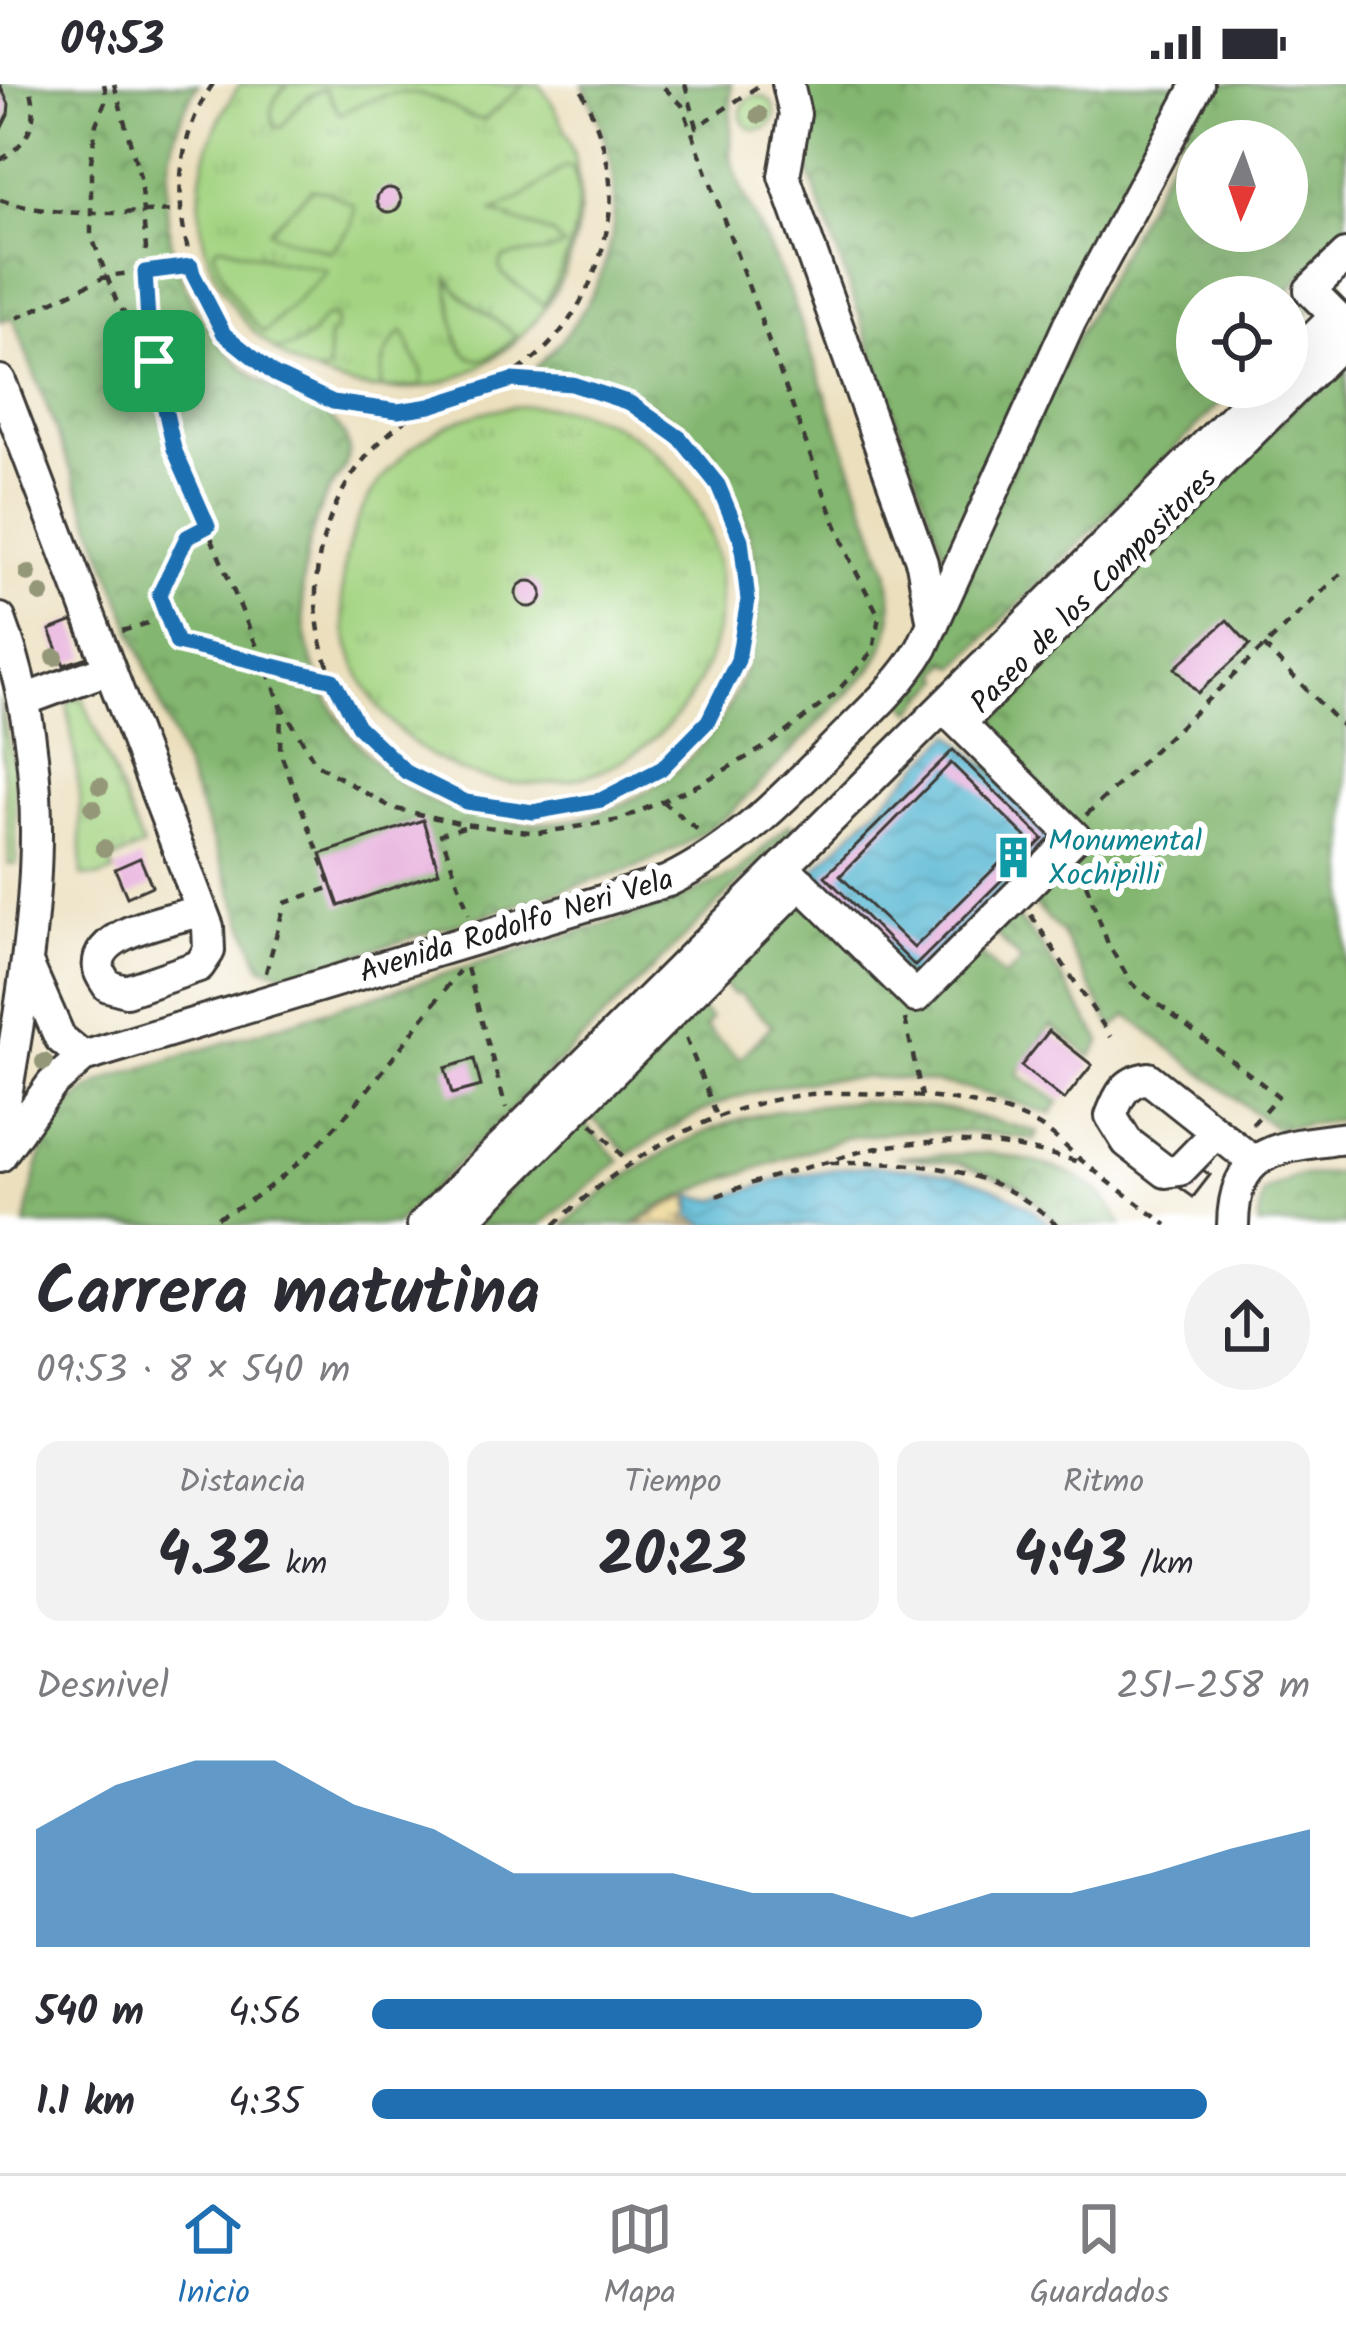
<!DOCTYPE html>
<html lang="es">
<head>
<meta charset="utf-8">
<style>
	:root { --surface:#fff; --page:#f2f2f3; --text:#2b2b33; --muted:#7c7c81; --line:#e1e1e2; --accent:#1f6fb2 }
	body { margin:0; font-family:Kalam,sans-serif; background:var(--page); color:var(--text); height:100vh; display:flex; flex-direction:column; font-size:45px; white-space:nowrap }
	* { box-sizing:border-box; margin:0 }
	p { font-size:39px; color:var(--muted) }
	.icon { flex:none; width:66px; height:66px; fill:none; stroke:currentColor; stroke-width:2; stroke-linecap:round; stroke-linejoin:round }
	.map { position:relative; height:1141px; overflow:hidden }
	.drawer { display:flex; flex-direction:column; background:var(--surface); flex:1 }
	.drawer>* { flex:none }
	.needle { width:78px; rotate:182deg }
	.fabs { position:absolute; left:1176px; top:36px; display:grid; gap:24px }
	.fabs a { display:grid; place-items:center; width:132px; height:132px; border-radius:50%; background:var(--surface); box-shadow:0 12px 48px #0002; font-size:60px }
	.pin { position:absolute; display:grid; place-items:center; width:102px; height:102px; color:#fff; margin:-51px; border-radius:24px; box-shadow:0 6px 18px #0006 }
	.round { display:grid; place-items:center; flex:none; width:126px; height:126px; border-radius:63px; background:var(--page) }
	.overview { display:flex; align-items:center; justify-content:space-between; height:204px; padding:0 36px }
	h1 { font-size:66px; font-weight:600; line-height:90px }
	.figures { display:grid; grid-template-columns:repeat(3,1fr); gap:18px; height:204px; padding:12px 36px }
	.figures div { display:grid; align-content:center; border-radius:24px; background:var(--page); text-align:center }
	.figures b { font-size:60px; font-weight:600 }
	.figures small { font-size:33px; font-weight:400 }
	.figures p { font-size:33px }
	.chart { height:336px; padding:24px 36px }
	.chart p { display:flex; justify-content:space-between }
	.chart svg { width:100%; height:216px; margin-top:12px; fill:var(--accent); opacity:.7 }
	ul { padding:0 36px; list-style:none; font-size:39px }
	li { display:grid; grid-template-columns:192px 144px 1fr; align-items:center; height:90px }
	li i { height:30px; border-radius:15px; background:var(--accent) }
	.status { display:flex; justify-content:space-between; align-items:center; height:84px; padding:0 60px; background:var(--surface); direction:ltr }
	.status svg { height:33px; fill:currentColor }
	.menu { display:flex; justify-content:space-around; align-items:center; height:168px; border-top:3px solid var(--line); background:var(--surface); font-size:33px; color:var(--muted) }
	.menu a { display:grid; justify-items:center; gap:6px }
	.menu .on { color:var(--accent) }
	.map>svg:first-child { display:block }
	.grass { fill:url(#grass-tufts); stroke:#60784f; stroke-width:3 }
	.forest { fill:url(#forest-crowns); stroke:#506946; stroke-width:3; fill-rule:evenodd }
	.sand { fill:url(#sand-dots); stroke:#857b5d; stroke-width:3 }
	.garden { fill:#a4d482; stroke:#60784f; stroke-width:3 }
	.water { fill:url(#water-waves); stroke:#386977; stroke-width:3 }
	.building { fill:#e6acdb; fill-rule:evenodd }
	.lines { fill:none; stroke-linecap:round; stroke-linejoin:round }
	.minor-casing { stroke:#3b3934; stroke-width:36 }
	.path { stroke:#3b3934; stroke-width:4.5; stroke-dasharray:9 9; stroke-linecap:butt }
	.minor { stroke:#fff; stroke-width:30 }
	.tree { fill:#949778 }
	.route-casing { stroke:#fff; stroke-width:24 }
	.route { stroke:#1f6fb2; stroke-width:15 }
	.labels { text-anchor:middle; stroke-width:12; stroke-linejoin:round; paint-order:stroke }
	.street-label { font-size:30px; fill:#1c1c1c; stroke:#fff }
	.culture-label { font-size:30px; fill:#0d838f; stroke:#fff; text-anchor:start }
</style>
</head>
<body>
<div class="status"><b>09:53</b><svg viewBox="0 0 49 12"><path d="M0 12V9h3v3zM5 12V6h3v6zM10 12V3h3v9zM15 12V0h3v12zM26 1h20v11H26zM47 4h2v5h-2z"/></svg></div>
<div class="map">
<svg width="1346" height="1141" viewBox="0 0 1346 1141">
	<defs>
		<pattern id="grass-tufts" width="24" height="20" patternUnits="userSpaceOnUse" patternTransform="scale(3)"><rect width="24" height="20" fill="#a4d482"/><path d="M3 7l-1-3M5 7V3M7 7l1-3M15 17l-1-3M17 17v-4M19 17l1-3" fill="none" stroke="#8db570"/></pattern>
		<pattern id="forest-crowns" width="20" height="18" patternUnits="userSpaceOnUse" patternTransform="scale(3)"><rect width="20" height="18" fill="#83b670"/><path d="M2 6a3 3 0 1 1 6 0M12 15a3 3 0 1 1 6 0" fill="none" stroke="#6a935b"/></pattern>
		<pattern id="sand-dots" width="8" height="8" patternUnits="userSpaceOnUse" patternTransform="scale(3)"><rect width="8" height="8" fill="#eeda9e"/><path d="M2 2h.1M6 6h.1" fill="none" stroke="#ccba88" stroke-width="1.8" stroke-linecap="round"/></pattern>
		<pattern id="water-waves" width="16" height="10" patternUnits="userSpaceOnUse" patternTransform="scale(3)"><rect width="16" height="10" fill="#53b6d2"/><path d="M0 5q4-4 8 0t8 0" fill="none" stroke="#4493aa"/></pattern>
	</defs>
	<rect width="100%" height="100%" fill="#fff"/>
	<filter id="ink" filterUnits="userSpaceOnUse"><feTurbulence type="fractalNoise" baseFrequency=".00833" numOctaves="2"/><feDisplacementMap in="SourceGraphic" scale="24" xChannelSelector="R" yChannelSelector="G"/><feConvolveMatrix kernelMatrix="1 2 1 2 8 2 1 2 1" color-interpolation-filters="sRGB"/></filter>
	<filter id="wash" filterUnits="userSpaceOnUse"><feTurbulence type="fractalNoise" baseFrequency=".004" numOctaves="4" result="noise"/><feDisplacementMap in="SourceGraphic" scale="48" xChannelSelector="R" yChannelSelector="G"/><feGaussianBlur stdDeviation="2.7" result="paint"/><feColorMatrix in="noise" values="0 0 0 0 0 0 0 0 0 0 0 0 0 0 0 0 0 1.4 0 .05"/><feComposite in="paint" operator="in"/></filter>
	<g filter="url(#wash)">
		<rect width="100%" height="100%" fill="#ebdfbd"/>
		<path class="grass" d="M240,0h299c37,49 52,114 31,173 -14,42 -39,76 -76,101 -135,92 -322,-30 -291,-191 6,-31 20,-57 37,-83z
			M741 29a17 17 0 1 1 34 0a17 17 0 1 1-34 0Z
			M342 511a189 189 0 1 1 378 0a189 189 0 1 1-378 0Z
			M82,612l61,151 -33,14 4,11 -15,5 -17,-1 -3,-89 -12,-85z"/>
		<path class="forest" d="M0,0h198c-59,97 -32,224 57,293 19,15 42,22 64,33 14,8 30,25 30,43 -1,16 -14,26 -21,39 -8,15 -15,35 -19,51 -32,126 56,257 183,277 196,32 335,-181 228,-347 -24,-37 -61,-69 -103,-86 -27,-11 -61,-9 -90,-11 93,-85 112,-179 56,-292h148v75l11,32 49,104 97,276c7,41 6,64 -18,100l-140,143 -48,32 -48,22 -340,107 -33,-8 -248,-649 -13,3z
			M799,0h380l-231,480 -147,-413c7,-30 13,-38 -2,-67z
			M1209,0h137v148l-57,57 22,23 -24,24v-39h-90v90h39l-280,280 -7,-5 -10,12 4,5 -31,32 -14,-14 176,-354zM1197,57h90v90h-90z
			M1346,272v764l-72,8 -147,-113 -14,14 -51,-96 -35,-36 -51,-173z
			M790,740l4,4 -399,397h-370c9,-48 17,-99 58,-131 8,-6 17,-10 25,-15l561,-175 67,-31z
			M802,813l175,52 27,29 18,-17 -29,-29 20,-19 27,31 61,97 -10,16 -40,-32 -34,49 42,28 -8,12c-29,-9 -59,-20 -88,-26 -74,-17 -156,-13 -228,10 -38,12 -72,36 -106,56l-43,-42 109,-108 16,15 -6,8 35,32 32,-34 -34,-32 -4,2 -15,-15z
			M860,1017l88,8 90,23 -3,7 -62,-7 -67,-1 -61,7 -134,46 -55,24 -24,17h-68c52,-46 126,-95 194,-110 33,-8 68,-11 102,-14z
			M580,1035l40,42 -79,64h-67z
			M990,1069c53,10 107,18 132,72h-63l-41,-40 -59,-22 -62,-6z
			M1346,1088v53h-88l5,-32 33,-16z"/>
		<path class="sand" d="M688,1113l2,18 -5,1 -1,4 16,1 4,4h-67l28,-19z"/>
		<path class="garden" d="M289,0h236l-41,36c-17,-2 -28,-12 -43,-19 -41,-17 -65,-5 -101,13l-15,-25c-19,4 -32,23 -43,38h-7c-8,-18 0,-32 14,-43z
			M564,83h8c18,45 -7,98 -28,138l-41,-30 -4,-9 4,-8c20,-7 43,-2 61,-12l-12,-12 -59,-22 32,-16z
			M311,105l15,2 29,15 -4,21 -21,25c-19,-8 -44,-11 -61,-21z
			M222,161l55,16 43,7 7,3 -63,62c-25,-24 -40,-48 -50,-82l2,-5z
			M449,195c15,26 46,37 67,57 -8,7 -22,21 -32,23 -27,5 -30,-36 -32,-52 -1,-12 -5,-17 -3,-28z
			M327,232l9,1 -1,16 -6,1 -1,37c-17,7 -39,-9 -53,-21 11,0 25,-6 34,-13 9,-7 8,-15 18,-21z
			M402,247c7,8 6,14 11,24 6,13 13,15 8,31l-40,3c0,-25 4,-40 21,-58z
			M0,613l13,71 4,96h-8c0,-56 -9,-111 -9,-167z"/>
		<path class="water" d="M952,650l107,105 -144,143 -107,-106z
			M869,1082c67,2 131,10 181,59h-343l-17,-10 2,-19 25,4 70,-23 54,-9z"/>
		<g id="blocks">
			<path class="building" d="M0,1l9,19 -1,11 -8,16z
				M377 116a12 12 0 1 1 24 0a12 12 0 1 1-24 0Z
				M516 510a13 13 0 1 1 26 0a13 13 0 1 1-26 0Z
				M1227,536l23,25 -52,48 -23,-25z
				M73,537l14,36 -23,8 -14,-35z
				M953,666l90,89 -128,127 -90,-90zM951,679l75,74 -112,111 -74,-72z
				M423,736l16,52 -100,34 -18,-52z
				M140,774l12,28 -25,11 -12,-28z
				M1049,947l43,34 -28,35 -43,-34z
				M474,975l7,27 -29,8 -7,-26z
				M1196,1081l14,10 -17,22 -14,-10z"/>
		</g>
	</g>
	<g filter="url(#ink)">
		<use href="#blocks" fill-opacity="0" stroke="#3b3934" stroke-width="3"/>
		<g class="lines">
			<defs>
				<path id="minor" d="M788,0l7,30 -11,62 138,387 11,62
					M1346,171l-36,35 36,36
					M1287,280l49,-48
					M0,297l208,546 1,24 -10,15 -73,25 -18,-5c-3,-5 -8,-11 -9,-17 -6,-38 75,-50 102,-58
					M0,535c64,171 29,339 0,512
					M24,616l84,-31
					M960,639l386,-385
					M783,782l133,131 159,-160 -132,-130
					M28,881l32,73 23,19
					M1216,1049l-36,37 -14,2 -39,-30 -16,-26c8,-21 14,-35 37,-38l106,84
					M0,1072l52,-72 31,-27 585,-176c70,-34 120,-87 174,-142 29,-29 59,-56 80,-91l148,-326 128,-238
					M423,1141l841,-838
					M459,1141l342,-342
					M1233,1141c1,-80 49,-78 113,-87"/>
			</defs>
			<use href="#minor" class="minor-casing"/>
			<path class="path" d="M104,0l3,13 -11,27 -5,38v73l25,65 34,55
				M114,0l26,93 6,72 -1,22 4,66 25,112 107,255 -1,48 52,135 -47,16 -20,73
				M213,0c-45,65 -40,150 -5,218 5,11 10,24 17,33 6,6 15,12 22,17 51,42 111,65 178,55
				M685,0l12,43 63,-42
				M0,76c29,-16 42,-44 28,-76
				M0,116c57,19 119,12 179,11
				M17,234l90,-42 84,-11
				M316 511a215 215 0 1 1 430 0a215 215 0 1 1-430 0Z
				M502,296c63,-32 101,-103 108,-172 4,-41 -13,-89 -32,-124
				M208,442l-21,11 -28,58 18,48 156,37
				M122,547l46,-14
				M1264,562l82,84
				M281,620l35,60 76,44 71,16 75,9 82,-13 80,-36 70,-40 63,-48 40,-45 6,-35 -28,-54 -19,-48 -150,-409 -22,-21
				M662,717l36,29
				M1086,731l260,-246
				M464,743l-23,7 28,80
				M1076,785l9,12 23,63 24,40 146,112 -28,31
				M1031,831l80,122
				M467,884l39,140
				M905,935l17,77
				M686,954l31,78
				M592,1040l38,40
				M830,1079c87,0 159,-1 227,62
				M717,1112c35,-14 70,-24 107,-33 15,-4 29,-10 44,-13 75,-16 140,-8 212,12
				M201,1141c19,-10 41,-18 58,-31 82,-57 140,-146 200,-223
				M554,1141c70,-66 158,-121 257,-131 27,-2 55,-1 82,1 44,2 95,7 135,25 23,10 39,29 58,44 26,21 54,41 81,61"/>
			<use href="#minor" class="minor"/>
		</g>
		<g class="tree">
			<circle cx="759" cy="31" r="9"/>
			<circle cx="28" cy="489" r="9"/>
			<circle cx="41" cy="510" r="9"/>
			<circle cx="55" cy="573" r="9"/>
			<circle cx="100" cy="702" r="9"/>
			<circle cx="93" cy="724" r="9"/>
			<circle cx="104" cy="764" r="9"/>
			<circle cx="44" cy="978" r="9"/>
		</g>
	</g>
	<g class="lines" filter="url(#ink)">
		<defs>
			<path id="route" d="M191,182l2,8 31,60 50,40 59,28 65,9 32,-5 82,-26 60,4 58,19 50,35 38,47 23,55 7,60 -10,60 -30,61 -47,48 -60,31 -68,12 -67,-10 -60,-30 -48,-46 -25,-46 -156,-37 -18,-48 28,-58 21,-11 -34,-77 -25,-112 -4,-65z"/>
		</defs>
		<use href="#route" class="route-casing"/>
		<use href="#route" class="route"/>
	</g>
	<defs>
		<symbol id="building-bare" viewBox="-9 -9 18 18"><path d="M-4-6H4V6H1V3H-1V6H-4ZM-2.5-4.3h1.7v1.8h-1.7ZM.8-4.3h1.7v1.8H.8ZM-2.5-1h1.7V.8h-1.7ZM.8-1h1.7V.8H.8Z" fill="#0f9aa8" stroke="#fff" stroke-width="2.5" paint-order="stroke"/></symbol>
	</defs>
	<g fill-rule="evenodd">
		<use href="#building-bare" x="984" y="744" width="59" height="59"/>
	</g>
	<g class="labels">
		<g class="street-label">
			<text transform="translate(1093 506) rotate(-45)" y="10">Paseo de los Compositores</text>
			<text transform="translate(516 841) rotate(-17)" y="10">Avenida Rodolfo Neri Vela</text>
		</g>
		<g class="culture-label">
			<text x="1048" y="766">Monumental<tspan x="1048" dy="34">Xochipilli</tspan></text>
		</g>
	</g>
</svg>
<div class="fabs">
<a><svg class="needle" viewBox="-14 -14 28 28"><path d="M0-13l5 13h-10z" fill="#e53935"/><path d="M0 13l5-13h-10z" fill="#7c7c81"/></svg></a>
<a><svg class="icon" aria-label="locate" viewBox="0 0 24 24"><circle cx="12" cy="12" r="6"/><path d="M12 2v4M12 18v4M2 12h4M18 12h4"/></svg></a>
</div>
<div class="pin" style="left:154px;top:277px;background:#1e9e55"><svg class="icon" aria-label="arrive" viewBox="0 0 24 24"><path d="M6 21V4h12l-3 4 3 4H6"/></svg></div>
</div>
<section class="drawer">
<div class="overview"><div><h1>Carrera matutina</h1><p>09:53 · 8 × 540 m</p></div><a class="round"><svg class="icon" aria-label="share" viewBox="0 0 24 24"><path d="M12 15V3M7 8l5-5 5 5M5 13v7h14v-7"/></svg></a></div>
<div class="figures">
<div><p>Distancia</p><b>4.32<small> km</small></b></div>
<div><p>Tiempo</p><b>20:23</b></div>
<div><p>Ritmo</p><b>4:43<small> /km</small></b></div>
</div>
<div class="chart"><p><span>Desnivel</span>251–258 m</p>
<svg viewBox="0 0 160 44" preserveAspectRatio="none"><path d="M0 44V20L10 11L20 6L30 6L40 15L50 20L60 29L70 29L80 29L90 33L100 33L110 38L120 33L130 33L140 29L150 24L160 20V44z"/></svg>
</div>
<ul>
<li><b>540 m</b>4:56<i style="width:65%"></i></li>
<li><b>1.1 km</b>4:35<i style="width:89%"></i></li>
</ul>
</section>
<nav class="menu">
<a class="on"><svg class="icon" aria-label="home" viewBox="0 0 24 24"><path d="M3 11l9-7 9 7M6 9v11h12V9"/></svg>Inicio</a>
<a><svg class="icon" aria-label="map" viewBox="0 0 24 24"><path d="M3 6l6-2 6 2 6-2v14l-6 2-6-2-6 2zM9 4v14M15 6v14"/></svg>Mapa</a>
<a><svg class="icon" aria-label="saved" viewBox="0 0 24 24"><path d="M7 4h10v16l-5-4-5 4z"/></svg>Guardados</a>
</nav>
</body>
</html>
